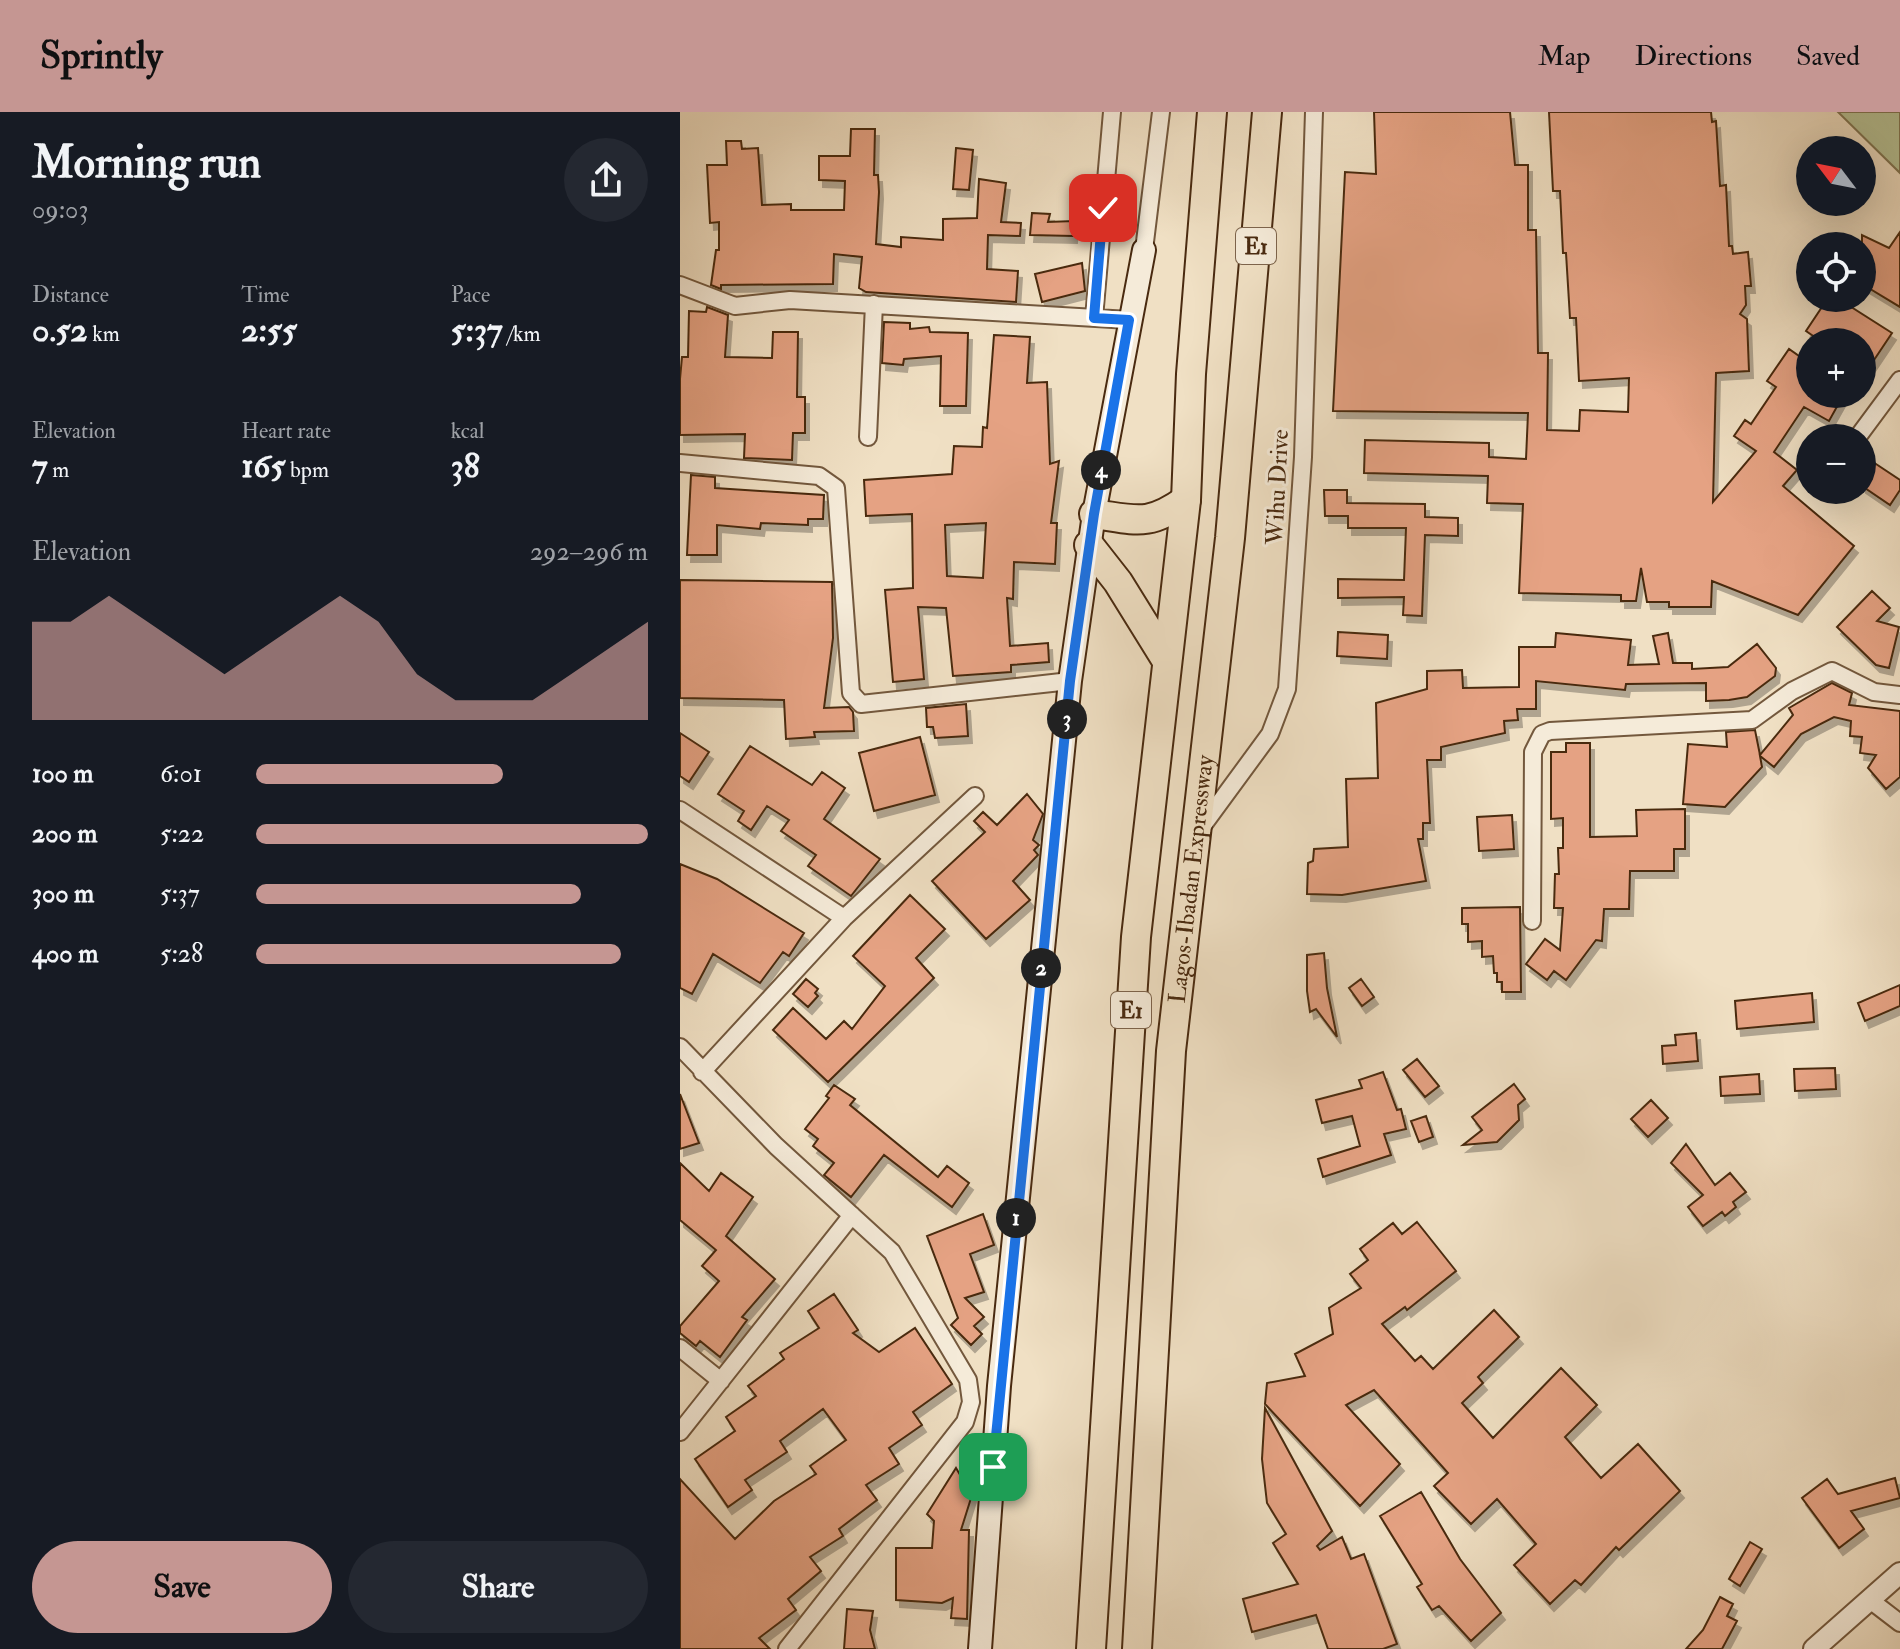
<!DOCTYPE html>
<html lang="en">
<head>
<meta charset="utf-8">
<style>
	:root { --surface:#171b24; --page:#242831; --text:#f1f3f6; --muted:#9ea1a6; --accent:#c59692 }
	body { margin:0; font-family:"IM FELL Double Pica",serif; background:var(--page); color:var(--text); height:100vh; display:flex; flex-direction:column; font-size:30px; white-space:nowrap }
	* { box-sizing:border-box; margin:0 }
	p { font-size:26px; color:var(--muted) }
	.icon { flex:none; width:44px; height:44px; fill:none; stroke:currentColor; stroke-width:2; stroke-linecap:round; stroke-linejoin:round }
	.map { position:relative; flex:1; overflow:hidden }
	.drawer { display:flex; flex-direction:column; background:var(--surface); width:680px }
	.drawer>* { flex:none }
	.needle { width:52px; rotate:302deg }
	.buttons { position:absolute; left:1116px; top:24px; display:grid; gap:16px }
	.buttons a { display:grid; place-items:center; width:80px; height:80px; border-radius:50%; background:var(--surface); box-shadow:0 8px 32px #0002; font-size:40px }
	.pin { position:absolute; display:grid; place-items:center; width:68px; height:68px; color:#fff; margin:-34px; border-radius:16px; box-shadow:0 4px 12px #0006 }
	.km { position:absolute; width:40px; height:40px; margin:-20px; border-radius:50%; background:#222; color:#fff; font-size:22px; line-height:40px; text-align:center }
	.round { display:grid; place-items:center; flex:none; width:84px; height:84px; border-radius:42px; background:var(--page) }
	.head { display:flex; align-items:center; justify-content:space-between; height:136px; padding:0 32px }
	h1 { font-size:44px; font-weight:700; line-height:60px }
	.stats { display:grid; grid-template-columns:repeat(3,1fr); gap:12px; height:136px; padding:8px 32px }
	.stats div { display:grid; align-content:center }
	.stats b { font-size:34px; font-weight:700 }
	.stats small { font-size:22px; font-weight:400 }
	.stats p { font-size:22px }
	.chart { height:224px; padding:16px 32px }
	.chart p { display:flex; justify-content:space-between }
	.chart svg { width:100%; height:144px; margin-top:8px; fill:var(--accent); opacity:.7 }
	.primary-button { display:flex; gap:16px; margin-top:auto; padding:16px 32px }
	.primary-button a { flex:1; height:92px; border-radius:48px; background:var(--accent); color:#111; font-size:32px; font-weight:700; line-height:92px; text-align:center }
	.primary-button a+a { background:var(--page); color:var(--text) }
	ul { padding:0 32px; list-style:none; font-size:26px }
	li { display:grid; grid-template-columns:128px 96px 1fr; align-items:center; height:60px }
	li i { height:20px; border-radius:10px; background:var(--accent) }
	header { display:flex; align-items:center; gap:48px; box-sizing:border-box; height:112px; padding:0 40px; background:var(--accent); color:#111 }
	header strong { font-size:38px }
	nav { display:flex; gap:44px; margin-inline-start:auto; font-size:28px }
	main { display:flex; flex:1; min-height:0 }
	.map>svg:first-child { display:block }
	.green { fill:#b6c397; stroke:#807654; stroke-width:2 }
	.building { fill:#e5a283; stroke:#492a10; stroke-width:2; fill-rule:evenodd; filter:url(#shadow) }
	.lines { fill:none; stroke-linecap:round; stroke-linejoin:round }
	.minor-casing { stroke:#73583d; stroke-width:20 }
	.tertiary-casing { stroke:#73583d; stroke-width:24 }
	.secondary-casing { stroke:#492a10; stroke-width:26 }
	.motorway-casing { stroke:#492a10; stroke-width:32 }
	.minor { stroke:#f5ebd9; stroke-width:16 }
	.tertiary { stroke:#f5ebd9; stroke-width:20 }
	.secondary { stroke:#f5ebd9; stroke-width:22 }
	.motorway { stroke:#f0e0c4; stroke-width:28 }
	.route-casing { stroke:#fff; stroke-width:16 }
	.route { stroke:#1a73e8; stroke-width:10 }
	.labels { text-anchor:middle; stroke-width:6; stroke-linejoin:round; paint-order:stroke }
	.shield { fill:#f5ebd9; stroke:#7d644c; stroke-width:2 }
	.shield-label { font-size:22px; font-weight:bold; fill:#492a10 }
	.street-label { font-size:24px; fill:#492a10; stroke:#f5ebd9 }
</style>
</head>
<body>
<header>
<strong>Sprintly</strong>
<nav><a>Map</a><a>Directions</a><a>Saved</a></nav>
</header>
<main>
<section class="drawer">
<div class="head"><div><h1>Morning run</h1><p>09:03</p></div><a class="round"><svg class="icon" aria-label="share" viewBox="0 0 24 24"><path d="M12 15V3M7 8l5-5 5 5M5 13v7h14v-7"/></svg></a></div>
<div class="stats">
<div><p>Distance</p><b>0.52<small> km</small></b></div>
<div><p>Time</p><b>2:55</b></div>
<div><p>Pace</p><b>5:37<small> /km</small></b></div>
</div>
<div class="stats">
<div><p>Elevation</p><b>7<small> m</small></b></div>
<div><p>Heart rate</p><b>165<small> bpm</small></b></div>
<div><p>kcal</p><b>38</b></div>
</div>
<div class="chart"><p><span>Elevation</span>292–296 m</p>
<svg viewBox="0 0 160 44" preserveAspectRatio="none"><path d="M0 44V14L10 14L20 6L30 14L40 22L50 30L60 22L70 14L80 6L90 14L100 30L110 38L120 38L130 38L140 30L150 22L160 14V44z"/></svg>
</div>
<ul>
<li><b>100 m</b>6:01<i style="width:63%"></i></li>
<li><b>200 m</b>5:22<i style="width:100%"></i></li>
<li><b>300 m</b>5:37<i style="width:83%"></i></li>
<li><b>400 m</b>5:28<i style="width:93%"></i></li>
</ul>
<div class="primary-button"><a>Save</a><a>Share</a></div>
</section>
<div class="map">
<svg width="1220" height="1537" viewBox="0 0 1220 1537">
	<defs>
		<filter id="shadow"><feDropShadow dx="4" dy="7" stdDeviation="0" flood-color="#0004"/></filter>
	</defs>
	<rect width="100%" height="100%" fill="#f0e0c4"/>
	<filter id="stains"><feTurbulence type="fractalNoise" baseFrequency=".0025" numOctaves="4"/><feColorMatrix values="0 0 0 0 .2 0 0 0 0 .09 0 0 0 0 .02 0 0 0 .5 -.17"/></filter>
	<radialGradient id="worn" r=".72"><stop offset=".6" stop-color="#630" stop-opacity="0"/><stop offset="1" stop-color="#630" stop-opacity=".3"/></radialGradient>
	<path class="green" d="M1158,0h62v61z"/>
	<path class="building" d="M694,0h136l5,53h13v65h8l2,123h10l-1,77 32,1 1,-21 48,2 1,-34 -50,3 -3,-63h-6l-4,-65h-3l-3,-62h-7l-4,-79h162l1,10 4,-1 4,65 6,-1 3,61h3l1,8 15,-2 3,34h-6l1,19 -6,9 7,5 2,52 -33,2 -3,129 43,-51 -22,-15 11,-16 6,4 25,-37 -9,-6 22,-32 17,12 -5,7 9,5v21h34l-15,27 -25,-14 -30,45 23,18 -14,16 71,60 -56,69 -86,-34 -1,26h-42v-5h-22l-6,-34 -5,33h-15v-6l-102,-2 4,-89 -36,-1 1,-27 -124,-3 1,-33 124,3v14l37,2 2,-46 -195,-2 12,-239 31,2z
		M171,17h24l-1,46h4l1,17 -3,52 25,3v-10l42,3v-21l34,-1 2,-39 27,4 -5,39 20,1 -1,13 -32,-1 -1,34 31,2 -2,31 -150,-10 -7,-4 3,-31 -28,-3 -1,30 -112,1v4l-10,-4 5,-35h3v-28l-9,1 -3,-58h20l-1,-24h15l1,8 16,-1 4,57 29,-1v6h53l1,-29 -26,-1v-24h31z
		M276,36l17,2 -4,40 -16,-1z
		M352,101l18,1 -2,8 26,-1 -1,15 -43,-1z
		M1220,120v75l-38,-23v-49l27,13z
		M402,151l3,28 -43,11 -7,-28z
		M1148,186h9l55,35 -30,45v-36h-40l-16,-11z
		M27,195l21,8 -3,42 47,1 1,-26h25l-1,65h8v36h-12l-1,27 -48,-2 1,-24 -65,1v-56l2,-22h6l1,-46 17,1z
		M204,210l26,1v6l19,-2 1,5 38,1 -2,73h-26l1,-50 -37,3 -1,6 -21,-2z
		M314,223l36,2 -3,46 20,-1 3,82 9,-3 -8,62h6l-2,41 -41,-2 -1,37 -6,-1 3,48 38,-3 1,19 -38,3v7l-58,4 -7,-68 -28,-1 6,72 -31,3 -8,-92 28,-2 -1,-74 -46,2 -2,-36 88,-6 2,-28 28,1 1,-20 4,1zM306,411l-3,55 -36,-2 -2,-51z
		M1193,350l27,18v10l-10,15 -28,-19v-8z
		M11,363l24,2v11l109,7 -1,24h-15v6l-47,-2 -1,6 -43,-4v30h-30z
		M644,378h23v13l78,1v13l33,1v18l-33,-1 -3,81 -19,-1 1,-18 -66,1v-19l66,1 2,-52h-58v-12h-23z
		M0,468l152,2 1,56 -9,70 25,-1 4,5 1,19 -40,1 1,5 -29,2 -2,-39 -104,-2z
		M1192,479l18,17 -13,13 22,6 -10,41 -13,-3 -39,-38z
		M658,520l50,3 -1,24 -50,-3z
		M876,521l75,7 -3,25 31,-1 -6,-28 15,-3 5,30h19v6l36,-2 29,-23 19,24 -1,8 -28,21 -18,3 -23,1v-18l-80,1 -1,6 -89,-9v28h-19l1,11 -14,1 1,12 -64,14v13h-14l3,63h-7v16h-5l8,42 -84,14 -35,-1 1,-31 5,-2 1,-12 34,-2 -2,-68 32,-1 -2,-75 51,-14v-18l35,-1 1,18 56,-1v-40h36z
		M1152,571l20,10 -3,12 51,6v66l-14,12 -18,-21 8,-13 -16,-2 2,-16 -12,-1 1,-15 -17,-4 -33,17 -27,33 -14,-11 2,11 -37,40 -42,-3 5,-60 39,3 -1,-15 29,-2 5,25 33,-40 -4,-7z
		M286,592l2,32 -33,2 -2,-11h-6l-1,-19z
		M0,621l29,19 -20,30 -9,-6z
		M240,625l15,58 -61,16 -15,-58z
		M886,631h24v94l47,-1 -1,-26 49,-1v40h-11v22h-44l-1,38h-25l-2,32 -6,-1 -30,40 -12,-9 -7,9 -21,-16 19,-25 15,11 3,-42h-9l1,-34h4l-1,-26h5v-30l-12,1v-67h15z
		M70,634l62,39 10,-13 23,16 -21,31 56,40 -29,37 -43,-30 8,-11 -35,-24 8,-11 -22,-14 -16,24 -13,-9 6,-10 -26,-17z
		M347,682l16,20 -10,26 6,5 -5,5 4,5 -25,26 17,19 -44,39 -54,-58 53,-49 -11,-11 9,-9 14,13z
		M832,703l2,34 -35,2 -2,-34z
		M0,752l37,15 87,54 -15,23 -6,-4 -23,31 -47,-29 -21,40 -12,-6z
		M230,783l35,34 -29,29 18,20 -106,104 -55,-52 20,-22 33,31 18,-18 8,8 33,-43 -32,-30z
		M840,795l1,85h-19v-10h-5v-9h-3l-1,-17 -11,1v-16l-14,1v-18h-6v-16z
		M644,841l3,35 10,49 -21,-28 -6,3 -3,-21v-36z
		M126,867l12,10 -3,4 3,3 -10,11 -15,-13z
		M681,867l13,18 -12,9 -13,-18z
		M1220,873v21l-35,15 -7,-18z
		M1132,881l2,29 -77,7 -2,-28z
		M1016,921l2,28 -35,3 -1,-18 14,-1 -1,-10z
		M737,947l22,27 -14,11 -22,-27z
		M1155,956l1,21 -41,2 -1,-22z
		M703,960l14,38 4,-1 5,20 -22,5 7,21 -68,22 -5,-18 42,-13 -8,-30 -30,7 -6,-23 46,-12 -3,-8z
		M1079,962l1,20 -39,2 -1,-19z
		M834,972l11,15 -7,6 1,15 -22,22 -34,3 19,-15 -10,-13z
		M154,973l21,14 -5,6 88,72 9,-11 22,17 -17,24 -68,-52 -33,42 -27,-22 10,-12 -21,-17 5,-7 -13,-10 24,-31 -3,-2z
		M0,982l19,49 -19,6z
		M971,988l17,18 -20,19 -17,-18z
		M746,1004l7,21 -14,5 -8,-21z
		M1006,1032l29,41 15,-12 16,19 -13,10 3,5 -11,9 -3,-4 -19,14 -15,-19 15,-12 -32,-32z
		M0,1051l29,28 12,-18 32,24 -27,39 49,43 -33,38 5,3 -27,37 -20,-16 -4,5 -16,-13v-7l39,-45 -17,-15 14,-16 -36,-30z
		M303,1102l11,31 -24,9 14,38 -19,6 19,19 -10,9 8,8 -11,11 -20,-20 7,-7 -31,-82z
		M737,1110l39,49 -49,39 -2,-3 -23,17 33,37 6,-5 12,13 61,-59 25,27 -41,40 5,6 -21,20 31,35 68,-70 36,37 -32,32 36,41 37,-34 42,47 -61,59 -3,-3 -35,38 -6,-5 -25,24 -36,-39 22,-21 -39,-45 -26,25 -37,-38 14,-13 -74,-83 -28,15 54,59 -40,42 -95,-102 2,-21 38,-7 -10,-22 38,-20 -4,-26 32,-20 -11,-14 18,-14 -8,-11 33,-26 9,11z
		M154,1182l24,36 -5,3 26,19 36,-24 37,56 -39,28 9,13 -33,23 10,16 -33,21 11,15 -38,29 4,7 -33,21 11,14 -33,28 8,11 -37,28 11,11h-90v-170l55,60 39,-38 42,-27 -6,-8 36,-26 -23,-31 -43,32 7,11 -42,28 7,10 -24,17 -33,-48 40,-28 -9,-14 30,-21 -8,-10 36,-27 -4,-6 39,-25 -11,-17z
		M585,1296l67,123 -15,15 3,4 22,-13 9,22 13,-5 33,90 -14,5h-55l-12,-34 -64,17 -9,-33 55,-15 -25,-41 13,-9 -19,-31 -5,-44z
		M276,1356l16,27 -11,35h8l-2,89 -16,-1 2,-20 -11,5 -46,-3v-52h36l2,-27 -7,-7z
		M1215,1366l5,20 -49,13 13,18 -25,19 -37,-50 25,-19 11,15z
		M741,1380l39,67 41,54 -30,28 -32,-35 -7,4 -15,-23 5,-3 -42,-68z
		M1070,1430l12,7 -22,37 -11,-7z
		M1040,1485l13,7 -6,12 10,5 -15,28h-36l17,-19z
		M167,1497l26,2 -3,19 5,19h-31z"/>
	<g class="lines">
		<defs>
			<path id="minor" d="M464,138l17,-138
				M0,173l55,21 55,-6 339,20
				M414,206l18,-206
				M188,325l6,-133
				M1177,326l43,-58
				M0,351l139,13 17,12 15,205 10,11 209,-23
				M0,698l164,108
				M521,716l69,-94 17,-45 16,-232 11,-345
				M852,809l1,-169 9,-18 8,-3 202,-11 40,-29 40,-20 42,21 26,3
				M0,935l96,99 116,106 76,128 3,22 -6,20 -178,227
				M22,960l142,-154 131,-122
				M0,1236l41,33
				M0,1320l172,-217
				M1190,1488l30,23"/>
			<path id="tertiary" d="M1134,1537l86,-76"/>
			<path id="secondary" d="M300,1537l19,-263 71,-705 24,-167 50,-264"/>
			<g id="motorway">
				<path d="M414,402c43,6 54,13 92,-14"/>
				<path d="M409,433l29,37 49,79"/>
				<path d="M411,1537l45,-712 50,-437 5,-126 21,-262"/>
				<path id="s1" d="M457,1537l34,-598 59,-513 37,-426"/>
			</g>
		</defs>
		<use href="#minor" class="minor-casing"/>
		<use href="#tertiary" class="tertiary-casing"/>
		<use href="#secondary" class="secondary-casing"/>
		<use href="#motorway" class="motorway-casing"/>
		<use href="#minor" class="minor"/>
		<use href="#tertiary" class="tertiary"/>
		<use href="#secondary" class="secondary"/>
		<use href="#motorway" class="motorway"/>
	</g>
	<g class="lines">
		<defs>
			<path id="route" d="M313,1355l77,-786 24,-167 35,-194 -35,-2 9,-110"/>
		</defs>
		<use href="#route" class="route-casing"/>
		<use href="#route" class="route"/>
	</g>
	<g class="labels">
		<g class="shield">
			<rect x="556" y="116" width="40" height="36" rx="6"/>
			<rect x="431" y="880" width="40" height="36" rx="6"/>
		</g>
		<g class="shield-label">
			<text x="576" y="142">E1</text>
			<text x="451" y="906">E1</text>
		</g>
		<g class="street-label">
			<text transform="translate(597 375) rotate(-87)" y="8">Wihu Drive</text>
			<text dy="8" stroke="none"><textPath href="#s1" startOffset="772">Lagos-Ibadan Expressway</textPath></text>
		</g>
	</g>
	<rect width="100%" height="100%" filter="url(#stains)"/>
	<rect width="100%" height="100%" fill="url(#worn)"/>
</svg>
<div class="buttons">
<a><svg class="needle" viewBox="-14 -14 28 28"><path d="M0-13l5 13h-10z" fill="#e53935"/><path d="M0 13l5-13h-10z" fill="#9ea1a6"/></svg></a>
<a><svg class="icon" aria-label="locate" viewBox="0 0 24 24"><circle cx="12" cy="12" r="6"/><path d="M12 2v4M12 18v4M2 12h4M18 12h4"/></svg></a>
<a>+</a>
<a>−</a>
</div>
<div class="pin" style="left:313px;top:1355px;background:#1e9e55"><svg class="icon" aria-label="arrive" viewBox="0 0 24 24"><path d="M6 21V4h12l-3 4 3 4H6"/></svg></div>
<div class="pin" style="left:423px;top:96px;background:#d93025"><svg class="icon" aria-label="check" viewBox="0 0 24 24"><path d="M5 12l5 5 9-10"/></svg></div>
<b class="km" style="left:336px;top:1106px">1</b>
<b class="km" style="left:361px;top:856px">2</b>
<b class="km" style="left:387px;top:607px">3</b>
<b class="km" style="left:421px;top:358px">4</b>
</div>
</main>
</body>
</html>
